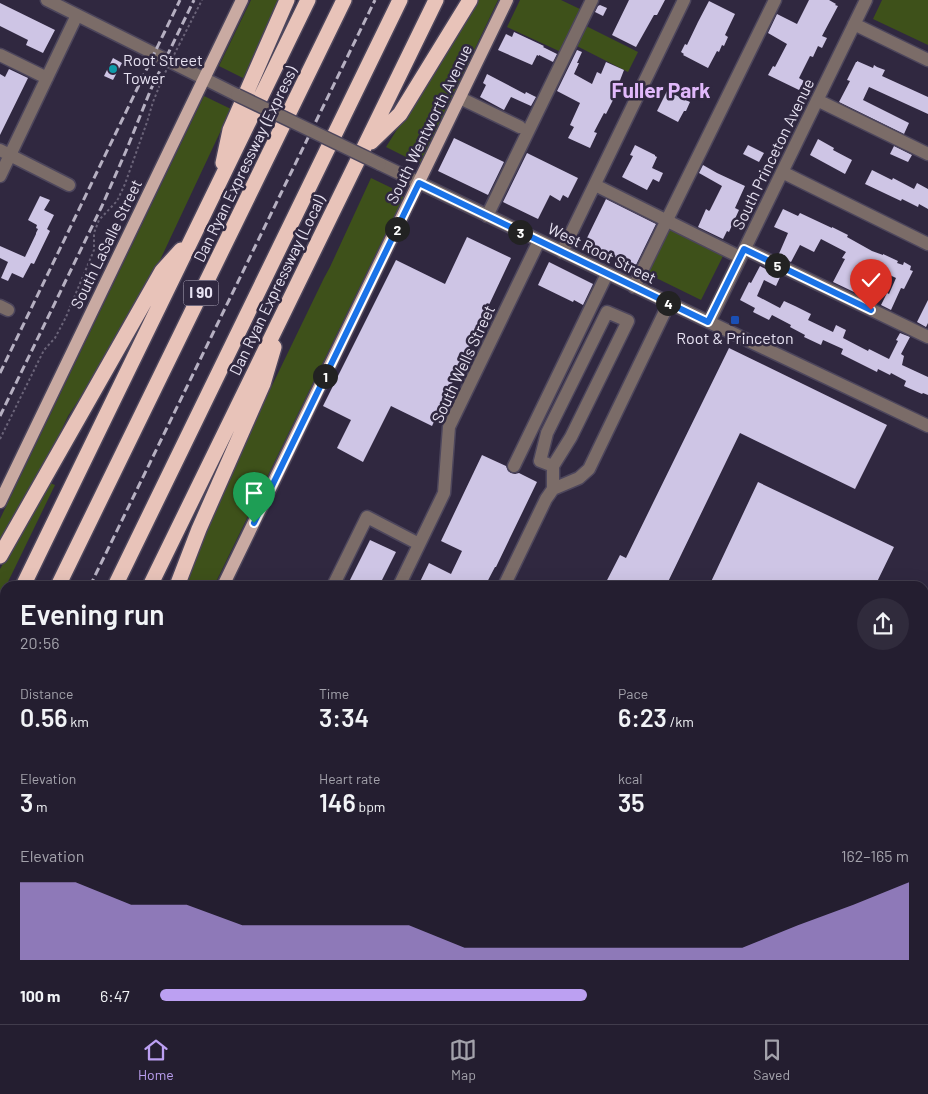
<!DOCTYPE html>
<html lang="en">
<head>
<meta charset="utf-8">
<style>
	:root { --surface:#241e30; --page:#302b3c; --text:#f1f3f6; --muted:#a3a2ab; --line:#413c4c; --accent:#bca0f2 }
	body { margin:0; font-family:Barlow,sans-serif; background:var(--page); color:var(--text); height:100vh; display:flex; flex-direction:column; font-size:19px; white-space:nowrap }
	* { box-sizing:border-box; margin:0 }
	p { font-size:16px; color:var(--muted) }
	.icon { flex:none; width:28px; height:28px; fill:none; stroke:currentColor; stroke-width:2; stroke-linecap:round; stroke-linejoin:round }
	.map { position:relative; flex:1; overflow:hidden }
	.panel { position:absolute; left:0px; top:581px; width:929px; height:444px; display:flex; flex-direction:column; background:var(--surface); border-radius:15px 15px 0 0; box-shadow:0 5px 20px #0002,0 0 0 1px var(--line) }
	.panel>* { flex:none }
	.pin { position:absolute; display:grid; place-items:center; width:42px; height:42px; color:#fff; margin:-51px -21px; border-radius:50% 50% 50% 0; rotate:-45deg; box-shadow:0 0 5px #0007 }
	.pin .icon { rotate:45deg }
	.km { position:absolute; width:25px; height:25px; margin:-12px; border-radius:50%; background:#222; color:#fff; font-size:14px; line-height:25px; text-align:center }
	.round { display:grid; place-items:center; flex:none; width:52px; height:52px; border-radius:26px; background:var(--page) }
	.overview { display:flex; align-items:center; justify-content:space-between; height:85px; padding:0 20px }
	h1 { font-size:28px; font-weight:600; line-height:38px }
	.stats { display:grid; grid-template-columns:repeat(3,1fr); gap:8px; height:85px; padding:5px 20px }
	.stats div { display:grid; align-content:center }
	.stats b { font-size:25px; font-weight:600 }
	.stats small { font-size:14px; font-weight:400 }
	.stats p { font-size:14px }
	.chart { height:140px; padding:10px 20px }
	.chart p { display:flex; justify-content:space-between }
	.chart svg { width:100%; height:90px; margin-top:5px; fill:var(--accent); opacity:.7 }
	ul { padding:0 20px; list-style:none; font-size:16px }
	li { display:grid; grid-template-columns:80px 60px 1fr; align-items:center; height:38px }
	li i { height:12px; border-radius:6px; background:var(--accent) }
	.menu { display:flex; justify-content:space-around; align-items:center; height:70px; border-top:1px solid var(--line); background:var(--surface); font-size:14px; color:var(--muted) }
	.menu a { display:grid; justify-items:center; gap:2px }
	.menu .selected { color:var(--accent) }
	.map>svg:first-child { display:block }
	.green { fill:#3e511a }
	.building { fill:#cec5e5 }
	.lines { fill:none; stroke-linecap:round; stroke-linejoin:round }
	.minor-casing { stroke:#4d465c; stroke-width:15 }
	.major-casing { stroke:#4d465c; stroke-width:15 }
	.highway-casing { stroke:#4d465c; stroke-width:18 }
	.path { stroke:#6b6479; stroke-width:2; stroke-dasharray:2.5 2.5; stroke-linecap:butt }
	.minor { stroke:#7b6c68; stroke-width:12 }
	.major { stroke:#c9aaa2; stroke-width:12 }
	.highway { stroke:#e8c3b9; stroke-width:15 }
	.rail { stroke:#b6b0c2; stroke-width:3; stroke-dasharray:8 4; stroke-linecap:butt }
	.minor-bridge-casing { stroke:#4d465c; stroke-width:15; stroke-linecap:butt }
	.major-bridge-casing { stroke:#4d465c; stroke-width:15; stroke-linecap:butt }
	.path-bridge { stroke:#6b6479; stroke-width:2; stroke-dasharray:2.5 2.5; stroke-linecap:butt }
	.minor-bridge { stroke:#7b6c68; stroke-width:12 }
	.major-bridge { stroke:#c9aaa2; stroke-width:12 }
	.route-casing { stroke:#fff; stroke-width:10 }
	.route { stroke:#1a73e8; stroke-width:6 }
	.culture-dot { fill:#0f9aa8; stroke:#302840; stroke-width:2 }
	.transit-dot { fill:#1a4fb4; stroke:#302840; stroke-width:2 }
	.labels { text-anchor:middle; stroke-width:5; stroke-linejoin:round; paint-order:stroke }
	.shield { fill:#302840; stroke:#b0aabd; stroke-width:1 }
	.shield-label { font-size:15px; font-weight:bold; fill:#e7e2f2 }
	.poi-label { font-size:16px; fill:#e7e2f2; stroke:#302840; text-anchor:start }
	.street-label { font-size:16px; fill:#e7e2f2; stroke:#302840 }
	.district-label { font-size:21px; font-weight:bold; fill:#e1b9fb; stroke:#302840 }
</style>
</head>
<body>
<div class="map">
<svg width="928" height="1024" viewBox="0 0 928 1024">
	<rect width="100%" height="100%" fill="#302840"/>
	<path class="green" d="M251,0h29l-35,79 -26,-13z
		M478,0h20l-78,164 -34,-17z
		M520,0h41l21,10 -6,11 62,31 -10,20 -61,-31 -6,11 -54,-25z
		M882,0h46v45l-55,-26z
		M204,96l27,13 -70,149 -27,52 -40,67 -26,39 -22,47 -46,81v-25z
		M371,178l31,15 1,5 -189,388h-30l53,-128 87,-180 6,-11z
		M668,227l56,27 -23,46 -55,-27z
		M50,483l5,2 -49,101h-1l-5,13v-30z
		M924,828l4,18v115l-4,-3z
		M5,923v58l-5,10v-58z"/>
	<path class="building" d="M629,0h36l-8,15h-3l-18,32 -24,-12z
		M809,0h20l7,4 -1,1 3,1 -16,30 5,2 -5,10 -4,-2 -5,11 -3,-1 -11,22 5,3 -5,9 -31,-15 5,-9 2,1 12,-23 -19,-11 9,-19 20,10z
		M709,1l26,13 -10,21 3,2 -4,9 -2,-1 -3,7 -2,-1 -9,17 -25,-13 1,-1 -3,-2 4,-8 2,1 11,-23z
		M0,3l55,27 -12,23 -17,-8 2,-5 -28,-14z
		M600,5l7,3 -4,8 -8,-4 3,-6z
		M514,32l30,14 -1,1 14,7 -4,8 -14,-7v1l-2,-1 -5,10 -34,-15 8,-16 6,3z
		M577,50l5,2 -5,11h2l-5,11 18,10 5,-12 4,2 5,-12 18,8 -5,13h1l-2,4 1,1 -13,26 -2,-1 -10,19 3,1 -7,15 -22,-10 6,-11 -4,-2 10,-22 -23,-12z
		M113,58l9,5 -9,17 -9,-4z
		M857,61l16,7 1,-3 3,2 8,3 -3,6 46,21v17l-59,-27 -6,13 46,23 -5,11 -65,-32 11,-21 -3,-1 9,-18h1z
		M9,69l19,9 -28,57v-61l5,3z
		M487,74l38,20 1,-2 10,5 -5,9 -20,-9 -7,13 -24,-13 6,-12 -3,-2z
		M667,91l23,11 -4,9h-2l-6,11 -21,-11z
		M454,138l50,24 -16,33 -50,-24z
		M818,139l16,9 -1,2 19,10 -7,14 -35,-19z
		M635,145l20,10v1l2,1 -5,11 11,5 -4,9 -6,-3 -6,11 -25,-13 11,-21 -3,-1z
		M748,145l16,8 -5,9 -16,-8z
		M894,146l18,9 -4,7 -18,-8z
		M527,153l51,25 -10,20 -5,-3 -3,6 -10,-6 -12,24 -35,-17z
		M703,165l14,8 28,13 -10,22 4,2 -10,22 -2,-1 -4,8 -25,-12 8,-18 3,2 1,-1 12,-24 -23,-13z
		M872,170l20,10 1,-2 21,11 3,-6 11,6v20l-9,-5 -1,3 -16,-8 -1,2 -36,-17z
		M40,196l10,4 -6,10 10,5 -7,14 3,2 -16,33 -3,-1 -8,15 -11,-5 -4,8 -7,-3 7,-16 -8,-4v-12l25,11 11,-23v-1l2,-4 -2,-1 1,-3 -9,-5z
		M606,199l50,25 -21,43 -50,-25z
		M783,209l15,7 2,-3 32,15v-1l16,8 -1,2 25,14 11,4v-1l15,7 -1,2 6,2 1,-3 7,4 -1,4 3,1 -9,18 -3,-1 -10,22 -10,-5 6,-12 2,1 7,-16 -25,-12 -3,6 -4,-2 -10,22 -21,-10 12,-23 -3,-1 4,-6 -25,-13 -7,13 -14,-7 -9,17 -13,-6 10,-23 -14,-6z
		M467,237l44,21 -79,168 -41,-20 -28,56 -26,-14 14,-28 -28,-14 73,-146 49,24z
		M549,262l44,22 -10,21 -9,-5 -1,2 -35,-17z
		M760,266l11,6 1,-1 9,4 -5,11 -12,-6 -7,16 23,12 4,-7 11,5 16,8 -3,6 25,12 3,-7 10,5 -3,8 25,13 1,-2 20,10 9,-18 -2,-1 4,-7 10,4 -9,17 3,2 -2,9 26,12v18l-5,-2 -1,1 -18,-8 2,-5 -15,-8 -1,2 -12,-6 -1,3 -36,-18 2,-5 -20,-9 -2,5 -17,-8 1,-2 -15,-8 1,-2 -19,-10 -3,5 -16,-8 2,-4 -15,-8 9,-18 2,1z
		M928,300v23l-2,4 -9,-5z
		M729,348l158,77 -32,64 -115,-56 -74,153h-62l16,-31 6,3z
		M482,455l24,11 2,5 3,2 4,1 4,-1 18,9 -41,85h-1l-10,19h-67l11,-23 22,11 11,-23 -21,-10z
		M758,482l136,65 -19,39h-166z
		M370,540l26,12 -17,34h-32z"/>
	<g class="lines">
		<defs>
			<path id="minor" d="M47,0l190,95
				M854,24l74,36
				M0,55l47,23
				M460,98l60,29
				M817,100l111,54
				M0,150l69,35
				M380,164l329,158 219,104
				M782,172l146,72
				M0,176l77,-161
				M595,185l145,72
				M487,216l105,-216
				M745,249l183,88
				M562,252l122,-252
				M634,287l141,-287
				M0,306l8,4
				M709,322l157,-322
				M514,466l93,-192
				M553,466l-13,-5 7,-28 60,-121 21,9 -57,116 -18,29v23
				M333,586l34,-69 52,27
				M399,586l45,-93 5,-66 90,-186
				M504,586l42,-87 7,-10 26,-11 10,-9 80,-166
				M347,1020l9,4
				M865,1020l8,4
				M289,1024l2,-4
				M366,1024l2,-4
				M615,1024l2,-4
				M710,1024l2,-4"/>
			<path id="major" d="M0,502l242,-502
				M223,586l284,-586
				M264,1020l9,4
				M1,1024l4,-8"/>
			<path id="highway" d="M371,142l29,-28 70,-114
				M223,163l7,-33 57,-130
				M0,556l162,-285 19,-21
				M23,586l285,-586
				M58,586l286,-586
				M115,586l285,-586
				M150,586l286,-586
				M177,586l22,-57 64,-145 11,-37
				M0,634l5,-10
				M0,707l5,-10
				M0,822l5,-10"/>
		</defs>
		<use href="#minor" class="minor-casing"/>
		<use href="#major" class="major-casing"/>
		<use href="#highway" class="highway-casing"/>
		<path class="path" d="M179,45l23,-45
			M0,439l44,-89 11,-12 11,-21 28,-67v-17l5,-13 18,-19 8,-17 22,-62 6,-20 10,-25
			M924,701l4,-6
			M924,794l4,8
			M67,1020l8,4
			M127,1024l2,-4
			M173,1024l2,-4
			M235,1024v-2
			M763,1024l2,-4
			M782,1024l2,-4"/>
		<use href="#minor" class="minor"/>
		<use href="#major" class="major"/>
		<use href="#highway" class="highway"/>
		<path class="rail" d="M0,373l180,-373
			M0,416l102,-210 24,-55 25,-62 43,-89
			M90,586l285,-586
			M924,617l4,-9
			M924,633l4,-9
			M924,666l4,-12
			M0,759l5,-11
			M0,771l5,-10
			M733,1024l2,-4
			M771,1024l2,-4"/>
		<defs>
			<path id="minor-bridge" d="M237,95l143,69"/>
			<path id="major-bridge" d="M0,891l5,2"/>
		</defs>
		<use href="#minor-bridge" class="minor-bridge-casing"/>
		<use href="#major-bridge" class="major-bridge-casing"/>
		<path class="path-bridge" d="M163,77l16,-32"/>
		<use href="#minor-bridge" class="minor-bridge"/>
		<use href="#major-bridge" class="major-bridge"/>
	</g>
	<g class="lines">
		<defs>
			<path id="route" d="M254,523l165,-340 289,139 36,-73 127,61"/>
		</defs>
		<use href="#route" class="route-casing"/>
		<use href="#route" class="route"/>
	</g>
	<circle class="culture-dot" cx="113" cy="69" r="5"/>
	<rect class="transit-dot" x="730" y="315" width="10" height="10" rx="2.5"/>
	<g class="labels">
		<rect class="shield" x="183.5" y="280.5" width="35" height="25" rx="4"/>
		<g class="shield-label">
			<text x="201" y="298">I 90</text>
		</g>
		<g class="poi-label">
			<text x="123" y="66">Root Street<tspan x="123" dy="18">Tower</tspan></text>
			<text x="735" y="344" text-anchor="middle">Root &amp; Princeton</text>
		</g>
		<g class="street-label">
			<text transform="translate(429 124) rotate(-64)" y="6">South Wentworth Avenue</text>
			<text transform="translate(773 154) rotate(-64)" y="6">South Princeton Avenue</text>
			<text transform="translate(245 164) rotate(-64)" y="6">Dan Ryan Expressway (Express)</text>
			<text transform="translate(106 244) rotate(-64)" y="6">South LaSalle Street</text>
			<text transform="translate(602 253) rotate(26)" y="6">West Root Street</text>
			<text transform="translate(277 285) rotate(-64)" y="6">Dan Ryan Expressway (Local)</text>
			<text transform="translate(463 364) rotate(-65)" y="6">South Wells Street</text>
		</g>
		<g class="district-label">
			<text x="661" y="98">Fuller Park</text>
		</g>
	</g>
</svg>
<div class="pin" style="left:254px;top:523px;background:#1e9e55"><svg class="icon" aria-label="arrive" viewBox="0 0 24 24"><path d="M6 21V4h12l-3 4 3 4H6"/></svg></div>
<div class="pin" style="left:871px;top:310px;background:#d93025"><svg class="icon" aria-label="check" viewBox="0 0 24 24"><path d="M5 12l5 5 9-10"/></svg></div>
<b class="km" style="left:325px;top:376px">1</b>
<b class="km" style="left:397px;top:229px">2</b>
<b class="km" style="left:520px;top:232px">3</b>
<b class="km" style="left:668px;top:303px">4</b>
<b class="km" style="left:777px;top:265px">5</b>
<section class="panel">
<div class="overview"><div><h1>Evening run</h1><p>20:56</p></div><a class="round"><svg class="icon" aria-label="share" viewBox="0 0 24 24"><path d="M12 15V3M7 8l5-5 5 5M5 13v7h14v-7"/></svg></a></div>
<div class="stats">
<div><p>Distance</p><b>0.56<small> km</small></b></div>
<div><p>Time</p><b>3:34</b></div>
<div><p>Pace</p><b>6:23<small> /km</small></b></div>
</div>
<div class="stats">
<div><p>Elevation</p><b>3<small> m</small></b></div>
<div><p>Heart rate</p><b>146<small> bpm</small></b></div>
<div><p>kcal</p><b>35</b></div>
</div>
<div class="chart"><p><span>Elevation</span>162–165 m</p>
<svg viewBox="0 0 160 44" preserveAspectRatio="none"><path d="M0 44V6L10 6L20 17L30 17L40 27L50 27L60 27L70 27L80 38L90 38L100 38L110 38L120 38L130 38L140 27L150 17L160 6V44z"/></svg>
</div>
<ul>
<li><b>100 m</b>6:47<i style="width:57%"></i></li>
</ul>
</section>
</div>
<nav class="menu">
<a class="selected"><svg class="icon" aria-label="home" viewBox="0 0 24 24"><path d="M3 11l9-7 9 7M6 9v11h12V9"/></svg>Home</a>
<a><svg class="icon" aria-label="map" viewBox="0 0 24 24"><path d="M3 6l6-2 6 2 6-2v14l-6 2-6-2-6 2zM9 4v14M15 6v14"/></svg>Map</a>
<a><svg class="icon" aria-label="saved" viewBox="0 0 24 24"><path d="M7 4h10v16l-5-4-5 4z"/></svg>Saved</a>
</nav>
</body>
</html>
